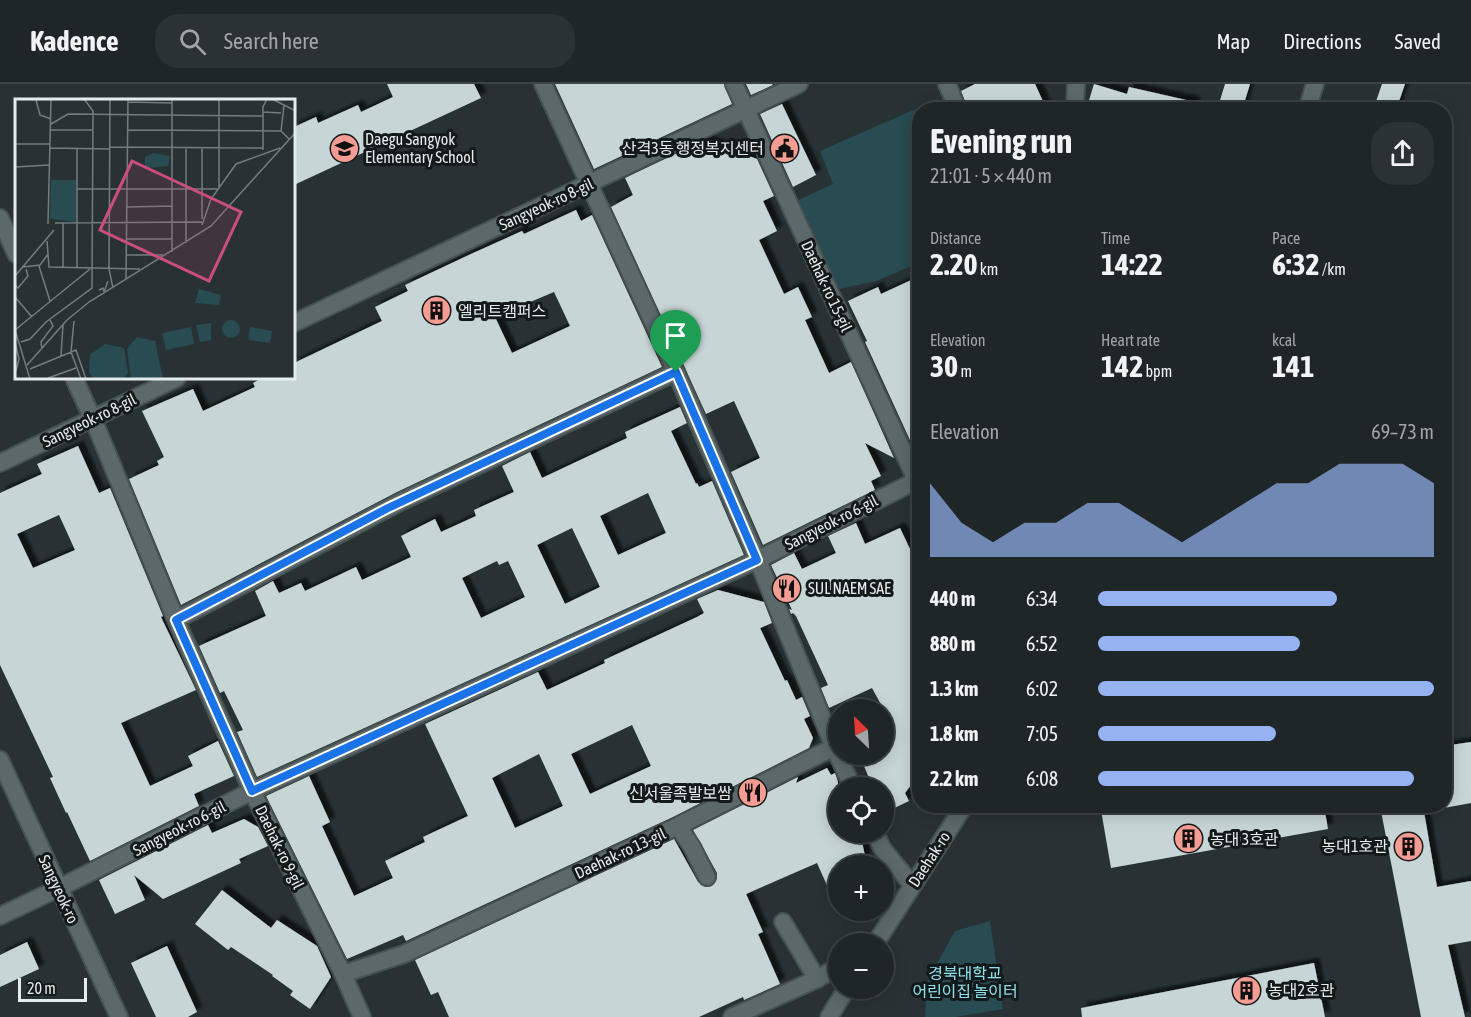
<!DOCTYPE html>
<html lang="en">
<head>
<meta charset="utf-8">
<style>
	:root { --surface:#1e2627; --page:#2b3233; --text:#f1f3f6; --muted:#a1a5a7; --line:#3c4344; --accent:#95b2f1 }
	body { margin:0; font-family:"Asap Condensed","Noto Sans KR",sans-serif; background:var(--page); color:var(--text); height:100vh; display:flex; flex-direction:column; font-size:22px; white-space:nowrap }
	* { box-sizing:border-box; margin:0 }
	p { font-size:20px; color:var(--muted) }
	.icon { flex:none; width:33px; height:33px; fill:none; stroke:currentColor; stroke-width:2; stroke-linecap:round; stroke-linejoin:round }
	.map { position:relative; flex:1; overflow:hidden }
	.side { position:absolute; left:912px; top:18px; width:540px; height:711px; display:flex; flex-direction:column; background:var(--surface); border-radius:24px; box-shadow:0 3px 15px #0003,0 0 0 2px var(--line) }
	.side>* { flex:none }
	.needle { width:39px; rotate:335deg }
	.controls { position:absolute; left:828px; top:615px; display:grid; gap:12px }
	.controls a { display:grid; place-items:center; width:66px; height:66px; border-radius:50%; background:var(--surface); box-shadow:0 3px 15px #0003,0 0 0 2px var(--line); font-size:30px }
	.scale { position:absolute; left:18px; bottom:15px; width:69px; box-sizing:border-box; padding-left:6px; border:3px solid #e5eced; border-top:0; font-size:16px; line-height:21px; white-space:nowrap; color:#e5eced; -webkit-text-stroke:4px #14191a; paint-order:stroke }
	.pin { position:absolute; display:grid; place-items:center; width:51px; height:51px; color:#fff; margin:-62px -26px; border-radius:50% 50% 50% 0; rotate:-45deg; box-shadow:0 0 6px #0007 }
	.pin .icon { rotate:45deg }
	.round { display:grid; place-items:center; flex:none; width:63px; height:63px; border-radius:24px; background:var(--page) }
	.overview { display:flex; align-items:center; justify-content:space-between; height:102px; padding:0 18px }
	h1 { font-size:33px; font-weight:700; line-height:45px }
	.metrics { display:grid; grid-template-columns:repeat(3,1fr); gap:9px; height:102px; padding:6px 18px }
	.metrics div { display:grid; align-content:center }
	.metrics b { font-size:30px; font-weight:700 }
	.metrics small { font-size:16px; font-weight:400 }
	.metrics p { font-size:16px }
	.chart { height:168px; padding:12px 18px }
	.chart p { display:flex; justify-content:space-between }
	.chart svg { width:100%; height:108px; margin-top:6px; fill:var(--accent); opacity:.7 }
	ul { padding:0 18px; list-style:none; font-size:20px }
	li { display:grid; grid-template-columns:96px 72px 1fr; align-items:center; height:45px }
	li i { height:15px; border-radius:8px; background:var(--accent) }
	header { display:flex; align-items:center; gap:36px; box-sizing:border-box; height:84px; padding:0 30px; background:var(--surface); border-bottom:2px solid var(--line) }
	header strong { font-size:28px }
	nav { display:flex; gap:33px; margin-inline-start:auto; font-size:21px }
	.search { width:420px; height:54px; background:var(--page); display:flex; align-items:center; gap:15px; box-sizing:border-box; padding:0 21px; border-radius:24px; color:var(--muted); font-size:22px }
	.map>svg:first-child { display:block }
	.green { fill:#284c51 }
	.building { fill:#c8d5d7; fill-rule:evenodd; filter:url(#shadow) }
	.lines { fill:none; stroke-linecap:round; stroke-linejoin:round }
	.minor-casing { stroke:#475152; stroke-width:20 }
	.tertiary-casing { stroke:#475152; stroke-width:20 }
	.secondary-casing { stroke:#475152; stroke-width:20 }
	.minor { stroke:#5c686a; stroke-width:16 }
	.tertiary { stroke:#5c686a; stroke-width:16 }
	.secondary { stroke:#5c686a; stroke-width:16 }
	.route-casing { stroke:#fff; stroke-width:12 }
	.route { stroke:#1a73e8; stroke-width:8 }
	.labels { text-anchor:middle; stroke-width:6; stroke-linejoin:round; paint-order:stroke }
	.poi-label { font-size:16px; fill:#e5eced; stroke:#14191a; text-anchor:start }
	.street-label { font-size:16px; fill:#e5eced; stroke:#14191a }
	.park-label { font-size:16px; fill:#8ce1ec; stroke:#14191a }
	.inset-road { fill:none; stroke:#747c7e; stroke-width:1.5 }
	.view { fill:#cb4d80; fill-opacity:0.15; stroke:#cb4d80; stroke-width:3 }
	.inset-edge { fill:none; stroke:#e5eced; stroke-width:3 }
</style>
</head>
<body>
<header>
<strong>Kadence</strong>
<div class="search"><svg class="icon" aria-label="search" viewBox="0 0 24 24"><circle cx="10" cy="10" r="6"/><path d="M15 15l6 6"/></svg>Search here</div>
<nav><a>Map</a><a>Directions</a><a>Saved</a></nav>
</header>
<div class="map">
<svg width="1471" height="933" viewBox="0 0 1471 933">
	<defs>
		<filter id="shadow"><feDropShadow dx="5.5" dy="-5.5" stdDeviation="1.5" flood-color="#0009"/></filter>
	</defs>
	<rect width="100%" height="100%" fill="#283234"/>
	<path class="green" d="M936,16l5,9 -21,1 -1,153 -43,18 -41,9 -41,-88 39,-18 -13,-33z
		M990,837l13,88 -47,8h-31l2,-35 28,-51z"/>
	<path class="building" d="M387,0h87l7,14 -187,87v-58l22,-10 2,6 40,-18 3,7 32,-15z
		M555,0h169l8,20 -138,65z
		M746,0h26l1,1 -22,10z
		M975,0h60l12,26h-79l-7,-19z
		M1094,0l33,10 2,-7 66,15 -1,8h-108z
		M1225,0h25l-8,26h-25z
		M1382,0h23l-9,26h-23z
		M782,20l34,71 -23,12 -33,-73z
		M705,56l52,19 17,37 -11,5 14,30 -18,9 25,54 14,-7 14,30 -7,3 24,53 22,-11 43,96 -29,-15 16,33 -10,5 4,9 -112,55 -32,-73 29,-14 -26,-57 -28,13 -95,-207 22,-12 -8,-17z
		M576,126l5,11 11,-6 70,152 -265,125 -216,113 -52,-126 30,-14 -2,-4 7,-4 -22,-46 51,-22 10,22 52,-24 -2,-4 9,-5h32v-15l88,-42 -7,-14 33,-16 -3,-6 66,-31 51,-23 2,3zM554,208l16,34 -58,27 -17,-36z
		M920,192v186l-55,-120 2,-1 -19,-40 30,-14 3,7z
		M680,323l7,16 -16,8 25,53 1,-1 2,4 13,-6 32,74 -487,222 -20,-45 6,-2 -19,-39 -4,2 -21,-47 67,-30 -11,-25 18,-10 6,12 22,-10 4,8 51,-24 6,13 49,-23 -10,-21 34,-17 6,13 35,-16 -2,-6 40,-18 -12,-26 28,-14 12,26 85,-40 -2,-6zM648,409l18,40 -48,22 -18,-39zM572,444l28,59 -35,17 -28,-59zM497,477l2,4 9,-4 17,36 -44,21 -19,-40z
		M78,362l21,47 11,-5 53,128 -2,1 35,73 -75,33 29,63 43,-20 -5,-10 30,-15 16,35 -40,18 5,12 -109,55 -23,-49 -1,1 -16,-35 3,-1 -53,-112v-172l42,-19 -5,-10zM59,431l16,35 -42,18 -16,-34z
		M856,439l9,21 35,-16 20,42v203l-15,20 4,8 -25,12v-25h-11l-11,-27 15,-7h7v-44l-12,-22 -43,20 -8,-20 7,-3 -32,-69 -3,-3 -2,1 -2,-5 3,1 -21,-45 23,-12 8,16 34,-16 -8,-17z
		M718,506l46,12 8,21 -12,5 25,53 2,-1 9,20 6,-3 8,19 -6,3 9,19 -4,10 -136,69 -267,124 -3,-6 -56,24 -81,-163 43,-20 21,46 -8,4 32,70 39,-18 -8,-17 40,-19 -2,-5 45,-21 -43,-92 113,-52 9,18 58,-27 -1,-3 93,-43 7,-4 -7,-14zM632,641l19,41 -61,28 -19,-40zM539,670l24,52 -48,22 -23,-50z
		M1471,658v61l-27,5v-62z
		M827,684l4,7 4,-2 3,9v50h22l5,24 -3,10h-24v44l-21,-47 -71,31 17,38 -5,2 22,50 -36,16 -1,-3 -44,20h-250l-11,-25 -7,3 -16,-35 259,-121 24,43 8,5 6,-1 5,-8v-5l-24,-43 105,-53 -2,6z
		M1124,722h200l4,23 -217,39 -10,-58z
		M1380,722h43l14,81 34,-6v60l-23,4 17,72h-44z
		M244,735l14,8 10,19 -29,13 2,4 -78,36 -29,-24 11,25 -30,14 -16,-34 109,-55 4,8z
		M222,806l49,38 6,-8 40,26 14,31 -21,32 -20,-14 3,-4 -21,-15 1,-1 -42,-28 -3,3 -33,-26z
		M27,858l12,27 -39,18v-32z
		M167,862l30,66 -9,5h-32l-25,-54z
		M1314,879l11,54h-243l-1,-9z"/>
	<g class="lines">
		<defs>
			<path id="minor" d="M543,0l133,288 85,196 73,179 19,41
				M734,0l186,404
				M947,0l11,26
				M1075,26l1,-26
				M0,134l16,36
				M294,239l505,-239
				M74,294l22,48 80,194 76,171 91,183 19,43
				M0,379l177,-85
				M176,536l226,-119 274,-129
				M678,742l14,21 15,30
				M875,748l7,16 30,37
				M59,804l193,-97 505,-231 163,-81
				M783,838l34,57
				M343,890l61,-20 274,-128 156,-79
				M732,933l85,-38 21,-12"/>
			<path id="tertiary" d="M0,676l119,257
				M0,832l59,-28"/>
			<path id="secondary" d="M1307,26l8,-26
				M875,860l89,-138
				M829,933l18,-29"/>
		</defs>
		<use href="#minor" class="minor-casing"/>
		<use href="#tertiary" class="tertiary-casing"/>
		<use href="#secondary" class="secondary-casing"/>
		<use href="#minor" class="minor"/>
		<use href="#tertiary" class="tertiary"/>
		<use href="#secondary" class="secondary"/>
	</g>
	<g class="lines">
		<defs>
			<path id="route" d="M676,288l81,188 -505,231 -76,-171 212,-112z"/>
		</defs>
		<use href="#route" class="route-casing"/>
		<use href="#route" class="route"/>
	</g>
	<defs>
		<symbol id="school-disc" viewBox="-11 -11 22 22"><circle r="9.5" fill="#f59c93" stroke="#14191a"/><path d="M0-5L7-2L0 1L-7-2ZM-4 1L0 2.5L4 1V4Q0 6-4 4Z" fill="#111"/></symbol>
		<symbol id="civic-disc" viewBox="-11 -11 22 22"><circle r="9.5" fill="#f59c93" stroke="#14191a"/><path d="M-.6-6.5H3V-4.5H.6V-3L4-1V1h2V6H-6V1h2V-1L-.6-3ZM-1.2 2.5V6h2.4V2.5Z" fill="#111"/></symbol>
		<symbol id="building-disc" viewBox="-11 -11 22 22"><circle r="9.5" fill="#f59c93" stroke="#14191a"/><path d="M-4-6H4V6H1V3H-1V6H-4ZM-2.5-4.3h1.7v1.8h-1.7ZM.8-4.3h1.7v1.8H.8ZM-2.5-1h1.7V.8h-1.7ZM.8-1h1.7V.8H.8Z" fill="#111"/></symbol>
		<symbol id="restaurant-disc" viewBox="-11 -11 22 22"><circle r="9.5" fill="#f59c93" stroke="#14191a"/><path d="M-5-6h1v4h1v-4h1v4h1v-4h1v5L-1.5 .5V6h-2V.5L-5-1ZM5-6V6H3V1.5H1.5Q1.5-4 5-6Z" fill="#111"/></symbol>
	</defs>
	<g fill-rule="evenodd">
		<use href="#school-disc" x="328" y="48" width="33" height="33"/>
		<use href="#civic-disc" x="768" y="48" width="33" height="33"/>
		<use href="#building-disc" x="420" y="210" width="33" height="33"/>
		<use href="#restaurant-disc" x="770" y="488" width="33" height="33"/>
		<use href="#restaurant-disc" x="736" y="692" width="33" height="33"/>
		<use href="#building-disc" x="1172" y="738" width="33" height="33"/>
		<use href="#building-disc" x="1392" y="746" width="33" height="33"/>
		<use href="#building-disc" x="1230" y="890" width="33" height="33"/>
	</g>
	<g class="labels">
		<g class="poi-label">
			<text x="365" y="61">Daegu Sangyok<tspan x="365" dy="18">Elementary School</tspan></text>
			<text x="764" y="70" text-anchor="end">산격3동 행정복지센터</text>
			<text x="458" y="233">엘리트캠퍼스</text>
			<text x="808" y="510">SUL NAEM SAE</text>
			<text x="732" y="715" text-anchor="end">신서울족발보쌈</text>
			<text x="1210" y="761">농대 3호관</text>
			<text x="1388" y="768" text-anchor="end">농대1호관</text>
			<text x="1268" y="912">농대2호관</text>
		</g>
		<g class="street-label">
			<text transform="translate(546 120) rotate(-25)" y="6">Sangyeok-ro 8-gil</text>
			<text transform="translate(827 202) rotate(65)" y="6">Daehak-ro 15-gil</text>
			<text transform="translate(89 336) rotate(-26)" y="6">Sangyeok-ro 8-gil</text>
			<text transform="translate(831 438) rotate(-27)" y="6">Sangyeok-ro 6-gil</text>
			<text transform="translate(179 744) rotate(-27)" y="6">Sangyeok-ro 6-gil</text>
			<text transform="translate(280 763) rotate(64)" y="6">Daehak-ro 9-gil</text>
			<text transform="translate(620 769) rotate(-25)" y="6">Daehak-ro 13-gil</text>
			<text transform="translate(929 775) rotate(-57)" y="6">Daehak-ro</text>
			<text transform="translate(59 805) rotate(65)" y="6">Sangyeok-ro</text>
		</g>
		<g class="park-label">
			<text x="965" y="895">경북대학교<tspan x="965" dy="18">어린이집 놀이터</tspan></text>
		</g>
	</g>
	<g transform="translate(15 15)">
		<rect width="280" height="280" fill="#283234"/>
		<path d="M138,54l17,3 -2,10 -23,2v-11zM36,81h25v42l-26,-3zM184,190l22,6 -2,10 -24,-2zM207 230a9 9 0 1 1 18 0a9 9 0 1 1-18 0ZM196,224v17l-11,2 -4,-17zM176,228l3,17 -28,6 -4,-17zM235,228l22,4 -2,12 -22,-3zM122,238l18,4 8,38h-32l-4,-30zM90,245l19,4 4,25 -5,6h-30l-4,-7 1,-17z" fill="#284c51"/>
		<path class="inset-road" d="M5,0h25M95,0l-1,170 4,19M257,0l24,12M21,1l4,15 11,4M113,3l44,1M248,13l18,1M36,25l17,-10 195,2M36,31h42M113,31l153,1 8,8M266,32l3,-26M0,45h35M94,48l154,1M35,49l59,1M248,51v-43l4,-8M0,68l34,-2M204,88v-88M62,90h141M112,108l45,-1M187,120v-71M40,124l147,-1M33,125l3,-125M187,126l9,-26 25,-35 44,-16M112,140h44M32,142l2,26 91,2M171,144v-95M157,153v-153M111,156h37M24,167l11,35M8,168l17,-2 8,-11M48,169v-45M62,169v-119M0,177l39,-46M111,181l2,-181M0,186l3,3 10,-12 -2,-7M84,191l4,-2 1,4 4,-11M0,198l17,20M59,222l-3,31 10,27M0,231l75,-61M0,231l15,49M0,243l4,17 -3,12M6,243l9,-3 16,-17 46,-34 1,-177 -9,-12M27,250l-1,-7 12,-16 -3,-6M46,257l2,-31M12,266l40,-45 22,-18 122,-76 85,-94M15,270l46,-19 10,29M33,279l28,-10"/>
		<path class="view" d="M117,62l109,51 -32,69 -109,-51z"/>
		<rect width="280" height="280" class="inset-edge"/>
	</g>
</svg>
<div class="controls">
<a><svg class="needle" viewBox="-14 -14 28 28"><path d="M0-13l5 13h-10z" fill="#e53935"/><path d="M0 13l5-13h-10z" fill="#a1a5a7"/></svg></a>
<a><svg class="icon" aria-label="locate" viewBox="0 0 24 24"><circle cx="12" cy="12" r="6"/><path d="M12 2v4M12 18v4M2 12h4M18 12h4"/></svg></a>
<a>+</a>
<a>−</a>
</div>
<div class="scale">20 m</div>
<div class="pin" style="left:676px;top:288px;background:#1e9e55"><svg class="icon" aria-label="arrive" viewBox="0 0 24 24"><path d="M6 21V4h12l-3 4 3 4H6"/></svg></div>
<section class="side">
<div class="overview"><div><h1>Evening run</h1><p>21:01 · 5 × 440 m</p></div><a class="round"><svg class="icon" aria-label="share" viewBox="0 0 24 24"><path d="M12 15V3M7 8l5-5 5 5M5 13v7h14v-7"/></svg></a></div>
<div class="metrics">
<div><p>Distance</p><b>2.20<small> km</small></b></div>
<div><p>Time</p><b>14:22</b></div>
<div><p>Pace</p><b>6:32<small> /km</small></b></div>
</div>
<div class="metrics">
<div><p>Elevation</p><b>30<small> m</small></b></div>
<div><p>Heart rate</p><b>142<small> bpm</small></b></div>
<div><p>kcal</p><b>141</b></div>
</div>
<div class="chart"><p><span>Elevation</span>69–73 m</p>
<svg viewBox="0 0 160 44" preserveAspectRatio="none"><path d="M0 44V14L10 30L20 38L30 30L40 30L50 22L60 22L70 30L80 38L90 30L100 22L110 14L120 14L130 6L140 6L150 6L160 14V44z"/></svg>
</div>
<ul>
<li><b>440 m</b>6:34<i style="width:71%"></i></li>
<li><b>880 m</b>6:52<i style="width:60%"></i></li>
<li><b>1.3 km</b>6:02<i style="width:100%"></i></li>
<li><b>1.8 km</b>7:05<i style="width:53%"></i></li>
<li><b>2.2 km</b>6:08<i style="width:94%"></i></li>
</ul>
</section>
</div>
</body>
</html>
